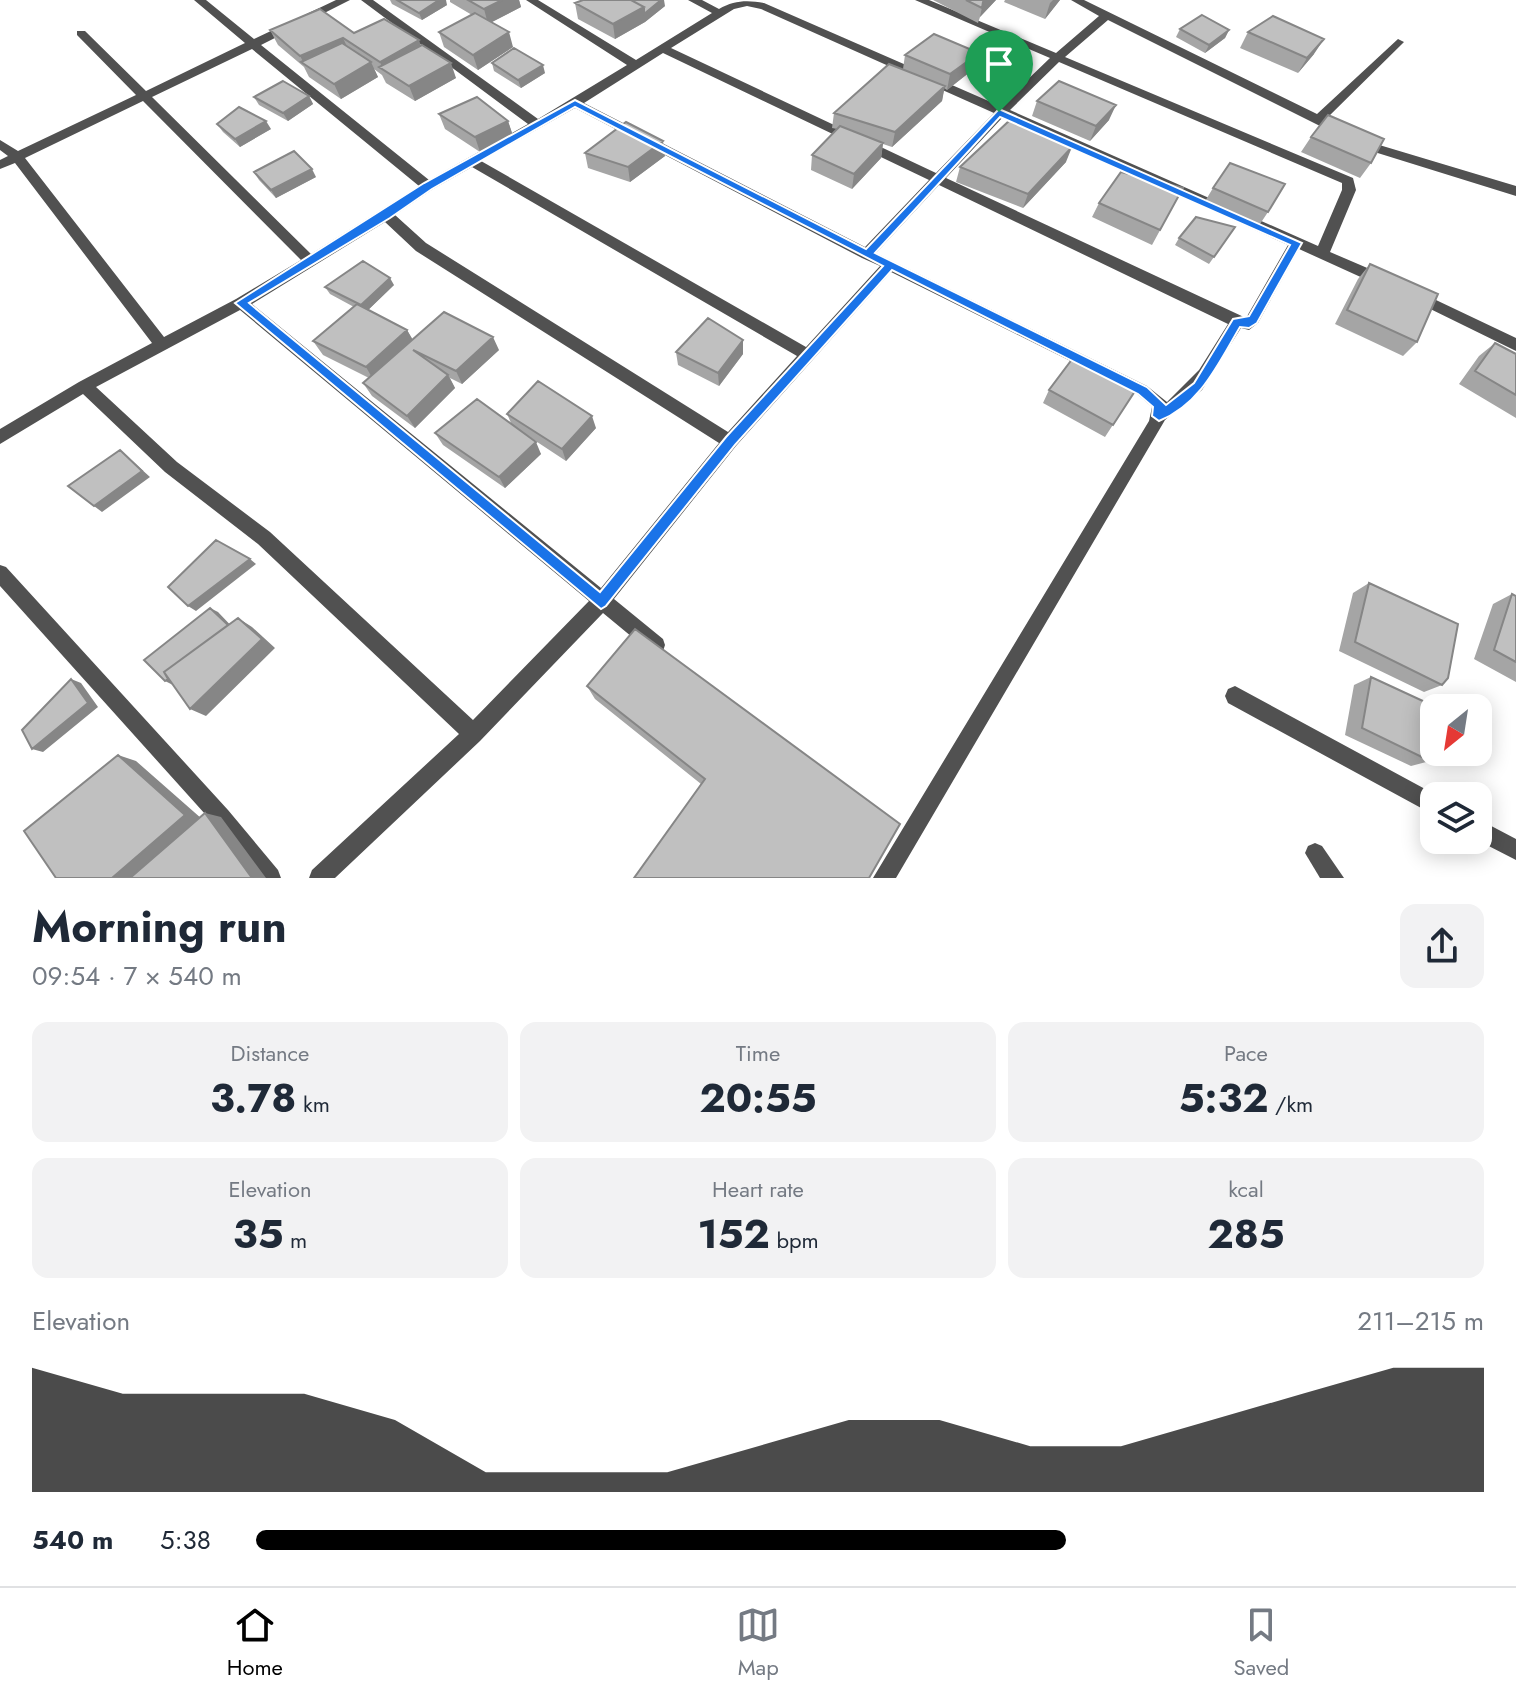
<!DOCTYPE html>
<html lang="en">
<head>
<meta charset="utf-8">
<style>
	:root { --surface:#fff; --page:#f2f2f3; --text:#1f2937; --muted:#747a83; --line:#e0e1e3; --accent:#000 }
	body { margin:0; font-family:Jost,sans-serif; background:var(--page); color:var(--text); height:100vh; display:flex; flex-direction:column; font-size:30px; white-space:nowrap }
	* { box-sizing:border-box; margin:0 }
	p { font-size:26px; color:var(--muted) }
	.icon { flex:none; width:44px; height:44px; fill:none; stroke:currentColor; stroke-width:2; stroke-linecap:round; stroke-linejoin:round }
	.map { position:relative; height:878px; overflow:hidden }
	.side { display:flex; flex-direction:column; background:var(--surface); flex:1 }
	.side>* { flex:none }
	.needle { width:52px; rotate:210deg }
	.fabs { position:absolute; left:1420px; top:694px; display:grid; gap:16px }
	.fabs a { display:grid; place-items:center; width:72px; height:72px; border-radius:16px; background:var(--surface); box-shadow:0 4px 20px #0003; font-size:40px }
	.pin { position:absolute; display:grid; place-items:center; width:68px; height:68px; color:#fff; margin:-82px -34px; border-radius:50% 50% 50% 0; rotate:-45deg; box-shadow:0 0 8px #0007 }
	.pin .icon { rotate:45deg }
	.round { display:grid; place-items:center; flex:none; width:84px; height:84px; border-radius:16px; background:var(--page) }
	.head { display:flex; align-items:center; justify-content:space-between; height:136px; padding:0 32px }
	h1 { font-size:44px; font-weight:700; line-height:60px }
	.metrics { display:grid; grid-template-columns:repeat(3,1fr); gap:12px; height:136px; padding:8px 32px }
	.metrics div { display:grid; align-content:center; border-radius:16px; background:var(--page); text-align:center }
	.metrics b { font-size:40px; font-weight:700 }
	.metrics small { font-size:22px; font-weight:400 }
	.metrics p { font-size:22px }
	.chart { height:224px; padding:16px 32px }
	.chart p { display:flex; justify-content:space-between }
	.chart svg { width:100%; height:144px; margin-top:8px; fill:var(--accent); opacity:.7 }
	ul { padding:0 32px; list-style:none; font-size:26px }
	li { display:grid; grid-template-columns:128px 96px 1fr; align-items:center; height:60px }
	li i { height:20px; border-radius:10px; background:var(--accent) }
	.tabs { display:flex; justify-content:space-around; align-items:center; height:112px; border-top:2px solid var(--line); background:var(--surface); font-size:22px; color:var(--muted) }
	.tabs a { display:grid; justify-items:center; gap:4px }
	.tabs .selected { color:var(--accent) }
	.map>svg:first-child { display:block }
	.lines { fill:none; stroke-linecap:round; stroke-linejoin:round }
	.lane { fill:#515151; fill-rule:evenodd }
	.street { fill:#515151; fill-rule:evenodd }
	.wall { fill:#a5a5a5 }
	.shaded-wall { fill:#868686 }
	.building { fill:#c0c0c0; stroke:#868686; stroke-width:2 }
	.route { fill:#1a73e8; stroke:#fff; stroke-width:2; fill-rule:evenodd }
</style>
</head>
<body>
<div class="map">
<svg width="1516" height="878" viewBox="0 0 1516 878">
	<rect width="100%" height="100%" fill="#fff"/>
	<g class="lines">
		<path class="lane" d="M1315,843l7,3 22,32h-24l-15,-25 3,-7z"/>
		<path class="street" d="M194,0h12l48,39 82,-39h14l-89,45 168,135 99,-56 -167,-124h12l165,119 89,-54 -101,-65h12l98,60 76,-47 -24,-13h14l17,9c15,-9 29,-9 45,-6l236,103 50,-48 -135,-58h14l127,53 43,-37 -28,-16h13l233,114 81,-75 6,3 -2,2 -76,75 50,25 140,42v10l-148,-46 -260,-130 -43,37 288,121 3,12 -26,62 56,24 2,4 -7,5 -5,-1 -77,-35 -41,74 -9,7 -8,-2 -39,62 -37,30 -269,458h-23l276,-457 3,-14 -15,-13 -246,-122 -155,174 -122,153 49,40 2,6 -2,6 -7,3 -7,-3 -46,-38 -123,128 -145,137h-26l3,-8 147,-136 -201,-190 -93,-72 -82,-78 -83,50v-15l79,-47 73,-39 -137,-180 -15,6v-9l8,-4 -8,-6v-10l18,11 118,-56 -59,-60v-4h8l61,60 99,-48zM747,6l14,3 233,104 -58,60 -265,-125 63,-39zM252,49l167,137 -108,68 -159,-157zM663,53l266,127 -64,67 -281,-144zM1059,62l283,121v7l-24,56 -308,-136zM143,101l158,159 -65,39 -72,38 -139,-179zM575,108l287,150 18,8 -74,81 -325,-186zM1003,117l285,128 -42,73 -300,-140zM472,167l325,189 -69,76 -302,-189 -31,-28 38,-26zM939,185l289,139 -29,46 -32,32 -20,-16 -271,-133zM385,222l31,29 303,192 -118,145 -349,-284zM240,310l349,291 -116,119 -203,-188 -93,-70 -81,-75z
			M1417,291l99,47v13l-104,-51 -2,-4 2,-4z
			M0,565l6,2 222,243 50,60 3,8h-24l-43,-54 -214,-238z
			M1235,686l203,110h-4v19l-206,-112 -3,-7 3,-7z
			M1478,819l38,20v21l-39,-20z"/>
	</g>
	<path class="wall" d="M390,0h7l50,5 -25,15 -30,-16z
		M450,0h69l2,7 -29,15 21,25 -35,23 -34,-23 -5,-15 33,-17 -22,-13z
		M933,0h63l-16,17 -2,6z
		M1005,0h55l-15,19 -41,-17z
		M575,3l90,3 -20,16 -30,17 -37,-20z
		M1180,29l49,1 -4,8 -20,15 -29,-16z
		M270,30l151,16 35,32 -41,23 -29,-18 -4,-8 -8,-6 4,8 -37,22 -32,-22 -5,-10 -26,-22z
		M1248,32l66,22 -16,19 -58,-25z
		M979,53l-4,15 -28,22 -3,-2 -2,13 -50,46 -9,-3 -2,14 -29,31 -41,-19 1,-15 25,-26 -5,-1 2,-15 69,-44 2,-14z
		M492,63l53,10 -24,15 -27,-17z
		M309,96l4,8 -25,17 -29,-16 -5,-8z
		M1037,101l72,19 -19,21 -58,-25z
		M439,114l69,7 5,15 -33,16 -35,-23z
		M217,124l54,5 -31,18 -17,-15z
		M1311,137l60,26 -11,15 -59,-26z
		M585,153l80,3 -35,26 -42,-14z
		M1066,162l-43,46 -67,-26 4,-15z
		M254,172l62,5 -40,21 -17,-18z
		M1183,188l-31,57 -60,-28 7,-14z
		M1213,188l55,24 -10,15 -54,-24z
		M1235,227l-26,37 -34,-19 4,-7z
		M1370,264l47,78 -14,14 -68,-32 23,-45z
		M394,285l-26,25 39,20 6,10 86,10 -37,34 -12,-6 5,10 -40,40 -43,-32 -9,-13 6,-5 -46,-23 -10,-14 41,-34 -24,-13 -5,-7z
		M1495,343l21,11v64l-57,-34 20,-28z
		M676,352l67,2 -24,32 -41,-21z
		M1049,390l86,1 -30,46 -62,-34z
		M507,414l89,14 -30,33 -41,-27 16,20 -36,34 -62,-43 -8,-12 77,-8z
		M1369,583l73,102 -18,7 -85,-41 14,-58z
		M1512,594l4,2v86l-42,-23 19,-55z
		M1371,677l59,84 -19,5 -66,-31 9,-50z
		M587,686l313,138 -199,-40 -106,-85z"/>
	<path class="shaded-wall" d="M439,0h7l1,5 -25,15 -3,-7z
		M502,0h17l2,7 -33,17 -4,-15z
		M661,0h3l1,6 -20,16 -30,17 -2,-15 31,-17z
		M985,0h11l-16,17 3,-15z
		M1053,0h7l-15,19 5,-16z
		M1229,30l-4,8 -20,15 4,-8z
		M509,32l4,15 -35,23 -5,-15z
		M343,38l7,15 -45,12 -5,-9z
		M1324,39l-10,15 -16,19 9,-15z
		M419,40l5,15 -41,15 -3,-8z
		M979,53l-4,15 -28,22 3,-16z
		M371,62l7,15 -37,22 -7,-15z
		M451,63l5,15 -41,23 -6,-15z
		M543,65l2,8 -24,15 -3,-8z
		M945,86l-3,15 -50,46 3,-15z
		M309,96l4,8 -25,17 -5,-8z
		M1116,105l-7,15 -19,21 6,-15z
		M266,121l5,8 -31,18 -5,-8z
		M508,121l5,15 -33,16 -5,-15z
		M663,141l2,15 -35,26 -2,-15z
		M883,143l-2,15 -29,31 2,-15z
		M1072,147l-6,15 -43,46 5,-14z
		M312,169l4,8 -40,21 -5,-8z
		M390,278l4,7 -29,28 -4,-8z
		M407,330l8,14 -41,37 -8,-14z
		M493,337l6,13 -37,34 -6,-13z
		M743,340v14l-24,32 -1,-13z
		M448,375l7,13 -40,40 -8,-12z
		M592,416l4,12 -30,33 -4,-12z
		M536,442l5,12 -36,34 -6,-11z
		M120,450l30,27 -48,35 -8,-6z
		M250,559l6,5 -60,47 -8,-5z
		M210,608l8,4 20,21 -65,52 -8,-4z
		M238,618l14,9 23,21 -69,68 -16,-7z
		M71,679l10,4 17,24 -55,45 -11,-3z
		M118,755l18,6 66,58 -67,59h-23z
		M205,813l16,4 45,61h-14z"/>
	<path class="building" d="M397,0h42l-20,13z
		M468,0h34l-18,9z
		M583,0h48l13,7 -31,17 -38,-21z
		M631,0h30l-17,14v-7z
		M966,0h19l-2,2 -1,6z
		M320,9l34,24 30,-14 35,21 -39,22 -37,-24 -43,18 -30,-26z
		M475,13l34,19 -36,23 -34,-23z
		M1202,15l27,15 -20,15 -29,-16z
		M1273,16l51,23 -17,19 -59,-26z
		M934,34l45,19 -29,21 -45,-19z
		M342,43l29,19 -37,22 -33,-22z
		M422,45l29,18 -42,23 -30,-19z
		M514,48l29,17 -25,15 -26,-17z
		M889,64l56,22 -50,46 -61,-19z
		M283,81l26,15 -26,17 -29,-16z
		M1059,81l57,24 -20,21 -59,-25z
		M477,97l31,24 -33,16 -36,-23z
		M239,107l27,14 -31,18 -18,-15z
		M1328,115l56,24 -13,24 -60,-26z
		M1010,120l62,27 -44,47 -68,-27z
		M626,122l37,19 -35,26 -43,-14z
		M840,126l43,17 -29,31 -42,-19z
		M294,151l18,18 -41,21 -17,-18z
		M1230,163l55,21 -17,28 -55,-24z
		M1121,172l62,16 -23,42 -61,-27z
		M1196,217l39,10 -21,30 -35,-19z
		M363,261l27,17 -29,27 -36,-18z
		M1370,264l68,30 -21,48 -70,-32z
		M357,304l50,26 -41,37 -53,-26z
		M444,312l49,25 -37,34 -43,-21 35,25 -41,41 -44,-33z
		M708,318l35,22 -25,33 -42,-21z
		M1495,343l21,11v41l-41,-24z
		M1073,358l62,33 -22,34 -64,-35z
		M538,381l54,35 -30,33 -55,-35z
		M477,399l59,43 -37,35 -64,-44z
		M120,450l22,21 -48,35 -26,-20z
		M216,540l34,19 -62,47 -20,-19z
		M1369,583l89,41 -10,54 -6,7 -87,-43z
		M1512,594l4,2v66l-22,-12z
		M210,608l18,17 -64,47 4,7 -3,2 -21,-21z
		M238,618l24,21 -72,70 -26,-37z
		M635,629l265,195 -31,54h-235l71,-99 -118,-93z
		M1371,677l67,31h-4v28l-4,25 -68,-33z
		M71,679l17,24 -56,46 -10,-19z
		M118,755l67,60 -73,63h-56l-32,-47z
		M205,813l47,65h-122z"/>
	<path class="route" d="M575,100l291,149 133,-140 303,134 -45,80 -8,5 -9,-1c-22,37 -39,77 -81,94l-7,-5 1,-9 -15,-13 -246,-124 -157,175 -129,161 -5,3 -366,-306 189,-120zM575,107l308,159 -157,171 -126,155 -351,-289 141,-85 42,-29zM1000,117l290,128 -41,71 -16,3 -39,64 -28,22 -19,-18 -272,-134z"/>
</svg>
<div class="fabs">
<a><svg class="needle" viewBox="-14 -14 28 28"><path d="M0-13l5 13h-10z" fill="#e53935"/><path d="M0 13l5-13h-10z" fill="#747a83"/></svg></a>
<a><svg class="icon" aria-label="layers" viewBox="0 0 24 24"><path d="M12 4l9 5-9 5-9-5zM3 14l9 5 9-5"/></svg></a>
</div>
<div class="pin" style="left:999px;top:112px;background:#1e9e55"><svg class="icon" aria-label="arrive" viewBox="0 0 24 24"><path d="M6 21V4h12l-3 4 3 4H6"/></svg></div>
</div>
<section class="side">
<div class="head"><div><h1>Morning run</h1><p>09:54 · 7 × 540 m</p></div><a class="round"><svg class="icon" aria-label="share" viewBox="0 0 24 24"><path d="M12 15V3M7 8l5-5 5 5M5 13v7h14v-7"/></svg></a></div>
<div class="metrics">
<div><p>Distance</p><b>3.78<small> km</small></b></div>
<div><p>Time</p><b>20:55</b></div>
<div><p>Pace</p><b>5:32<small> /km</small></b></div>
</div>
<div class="metrics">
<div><p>Elevation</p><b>35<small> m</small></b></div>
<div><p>Heart rate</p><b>152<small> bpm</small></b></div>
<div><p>kcal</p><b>285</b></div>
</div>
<div class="chart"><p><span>Elevation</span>211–215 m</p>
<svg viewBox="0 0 160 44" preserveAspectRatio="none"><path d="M0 44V6L10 14L20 14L30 14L40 22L50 38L60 38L70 38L80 30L90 22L100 22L110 30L120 30L130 22L140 14L150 6L160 6V44z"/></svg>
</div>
<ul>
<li><b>540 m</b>5:38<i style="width:66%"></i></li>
</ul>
</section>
<nav class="tabs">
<a class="selected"><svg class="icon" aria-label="home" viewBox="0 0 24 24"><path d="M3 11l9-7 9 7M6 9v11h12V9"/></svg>Home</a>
<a><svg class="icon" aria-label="map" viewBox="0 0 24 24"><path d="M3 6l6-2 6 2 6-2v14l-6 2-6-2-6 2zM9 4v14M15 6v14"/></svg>Map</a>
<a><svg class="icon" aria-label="saved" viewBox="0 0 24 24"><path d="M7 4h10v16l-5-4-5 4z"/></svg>Saved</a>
</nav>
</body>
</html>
